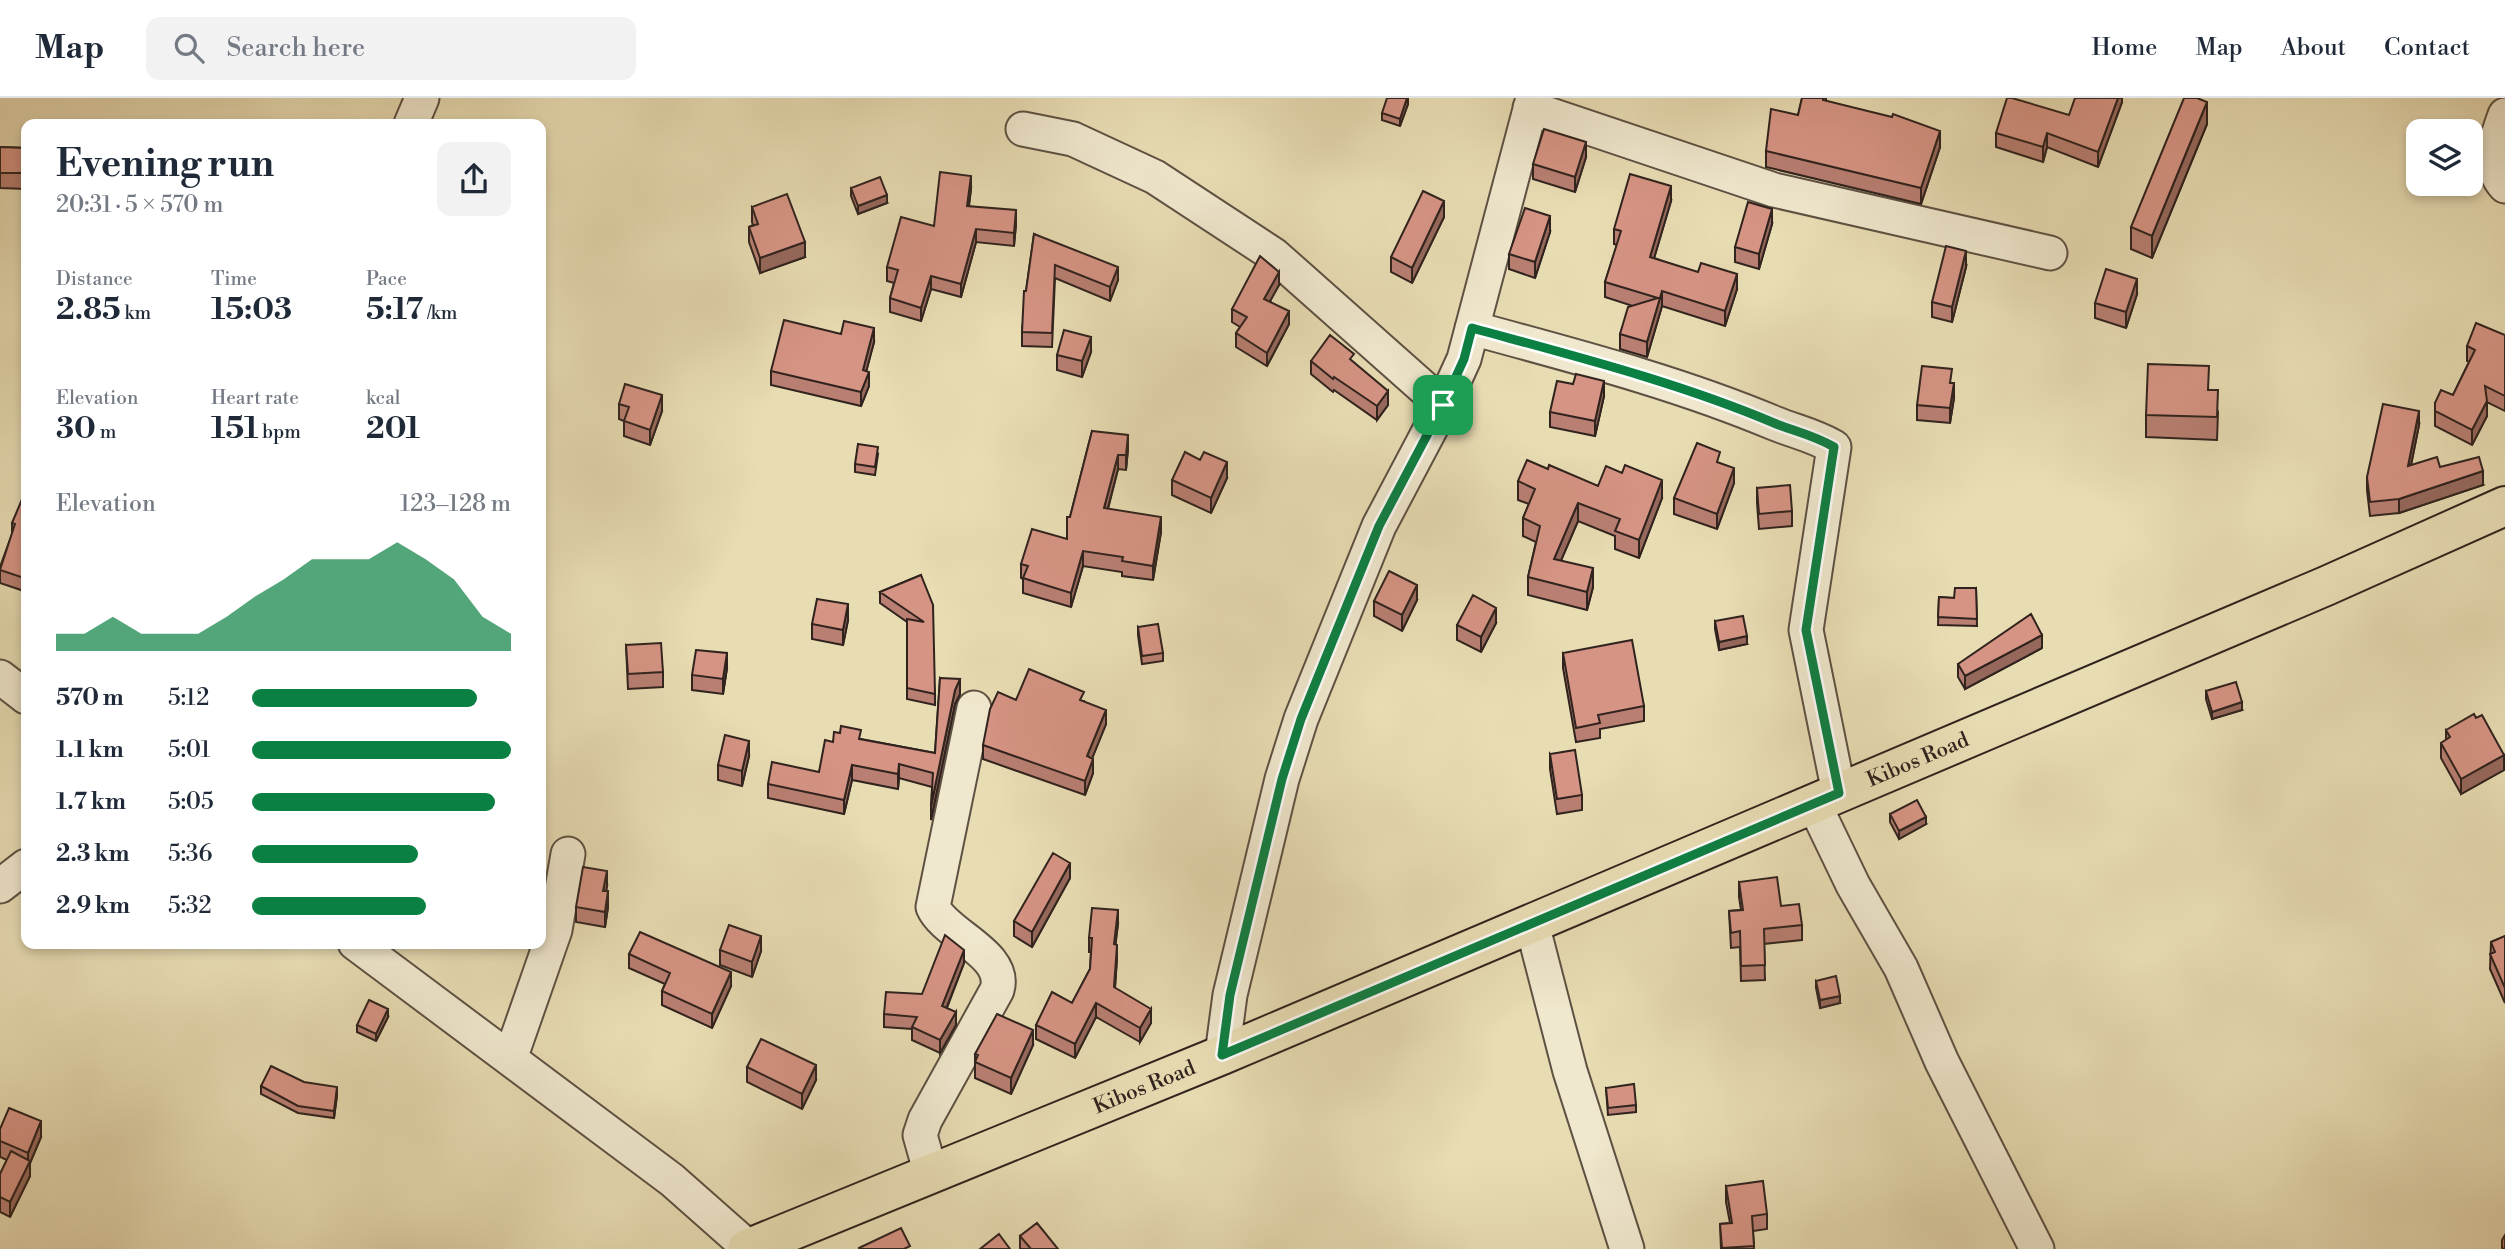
<!DOCTYPE html>
<html lang="en">
<head>
<meta charset="utf-8">
<style>
	:root { --surface:#fff; --page:#f2f2f3; --text:#1f2937; --muted:#747a83; --line:#e0e1e3; --accent:#0b8043 }
	body { margin:0; font-family:"Libre Bodoni",serif; background:var(--page); color:var(--text); height:100vh; display:flex; flex-direction:column; font-size:26px; white-space:nowrap }
	* { box-sizing:border-box; margin:0 }
	p { font-size:23px; color:var(--muted) }
	.icon { flex:none; width:38px; height:38px; fill:none; stroke:currentColor; stroke-width:2; stroke-linecap:round; stroke-linejoin:round }
	.map { position:relative; flex:1; overflow:hidden }
	.details { position:absolute; left:21px; top:21px; width:525px; height:830px; display:flex; flex-direction:column; background:var(--surface); border-radius:14px; box-shadow:0 4px 10px #0003 }
	.details>* { flex:none }
	.buttons { position:absolute; left:2406px; top:21px; display:grid; gap:14px }
	.buttons a { display:grid; place-items:center; width:77px; height:77px; border-radius:14px; background:var(--surface); box-shadow:0 4px 10px #0003; font-size:35px }
	.pin { position:absolute; display:grid; place-items:center; width:60px; height:60px; color:#fff; margin:-30px; border-radius:14px; box-shadow:0 4px 10px #0006 }
	.round { display:grid; place-items:center; flex:none; width:74px; height:74px; border-radius:14px; background:var(--page) }
	.summary { display:flex; align-items:center; justify-content:space-between; height:119px; padding:0 35px }
	h1 { font-size:38px; font-weight:800; line-height:52px }
	.stats { display:grid; grid-template-columns:repeat(3,1fr); gap:10px; height:119px; padding:7px 35px }
	.stats div { display:grid; align-content:center }
	.stats b { font-size:30px; font-weight:800 }
	.stats small { font-size:19px; font-weight:400 }
	.stats p { font-size:19px }
	.chart { height:196px; padding:14px 35px }
	.chart p { display:flex; justify-content:space-between }
	.chart svg { width:100%; height:126px; margin-top:7px; fill:var(--accent); opacity:.7 }
	ul { padding:0 35px; list-style:none; font-size:23px }
	li { display:grid; grid-template-columns:112px 84px 1fr; align-items:center; height:52px }
	li i { height:18px; border-radius:9px; background:var(--accent) }
	header { display:flex; align-items:center; gap:42px; box-sizing:border-box; height:98px; padding:0 35px; background:var(--surface); border-bottom:2px solid var(--line) }
	header strong { font-size:33px }
	nav { display:flex; gap:38px; margin-inline-start:auto; font-size:24px }
	.search { width:490px; height:63px; background:var(--page); display:flex; align-items:center; gap:18px; box-sizing:border-box; padding:0 24px; border-radius:14px; color:var(--muted); font-size:26px }
	.map>svg:first-child { display:block }
	.lines { fill:none; stroke-linecap:round; stroke-linejoin:round }
	.minor-casing { stroke:#5e5143; stroke-width:37 }
	.major-casing { stroke:#30231e; stroke-width:42 }
	.minor { stroke:#f0e8ce; stroke-width:33 }
	.major { stroke:#e8dcb3; stroke-width:38 }
	.wall { fill:#b87f72; stroke:#30231e; stroke-width:2 }
	.shaded-wall { fill:#96685c; stroke:#30231e; stroke-width:2 }
	.building { fill:#d69484; stroke:#30231e; stroke-width:2 }
	.route-casing { stroke:#fff; stroke-width:14 }
	.route { stroke:#0b8043; stroke-width:9 }
	.labels { text-anchor:middle; stroke-width:6; stroke-linejoin:round; paint-order:stroke }
	.street-label { font-size:21px; fill:#30231e; stroke:#f0e8ce }
</style>
</head>
<body>
<header>
<strong>Map</strong>
<div class="search"><svg class="icon" aria-label="search" viewBox="0 0 24 24"><circle cx="10" cy="10" r="6"/><path d="M15 15l6 6"/></svg>Search here</div>
<nav><a>Home</a><a>Map</a><a>About</a><a>Contact</a></nav>
</header>
<div class="map">
<svg width="2505" height="1151" viewBox="0 0 2505 1151">
	<rect width="100%" height="100%" fill="#e8dcb3"/>
	<filter id="stains"><feTurbulence type="fractalNoise" baseFrequency=".00286" numOctaves="4"/><feColorMatrix values="0 0 0 0 .2 0 0 0 0 .09 0 0 0 0 .02 0 0 0 .5 -.17"/></filter>
	<radialGradient id="worn" r=".72"><stop offset=".6" stop-color="#630" stop-opacity="0"/><stop offset="1" stop-color="#630" stop-opacity=".3"/></radialGradient>
	<g class="lines">
		<defs>
			<path id="minor" d="M1530,10l244,82 276,63
				M2505,17c-9,25 -19,49 0,71
				M411,26l11,-26
				M1023,31l50,10 82,38 119,78 169,150
				M1472,230c102,28 204,54 302,95 22,9 39,12 60,24l-28,183 33,163
				M0,579l26,20
				M1814,706l39,81 48,83 41,94 95,187
				M0,788l26,-20
				M1532,826l38,147 57,178
				M355,845l317,237 77,68
				M1222,957l8,-60 52,-216 19,-60 78,-193 64,-121 21,-46 69,-261
				M510,961l45,-129 13,-76
				M931,1076l-11,-39 5,-15 72,-130c11,-36 -52,-55 -64,-83l41,-199"/>
			<g id="major">
				<path id="s1" d="M747,1151l475,-194 1104,-469 179,-80"/>
			</g>
		</defs>
		<use href="#minor" class="minor-casing"/>
		<use href="#major" class="major-casing"/>
		<use href="#minor" class="minor"/>
		<use href="#major" class="major"/>
	</g>
	<path class="wall" d="M1408,0v6l-8,22 -18,-6v-7z
		M1802,0h24v3l114,46 -19,57 -155,-37v-16l32,-36z
		M2122,0v4l-24,65 -51,-20 -4,15 -47,-15v-14l73,-18z
		M2207,26l-55,134 -21,-9v-22z
		M0,49l26,1v41l-26,-1z
		M1586,59l-11,35 -42,-13v-15z
		M851,90l36,15 -29,11 -7,-18z
		M971,91l-2,17 47,18 -2,22 -38,-4 -15,55 -30,-8 -10,32 -31,-9v-14l4,-15 -7,-2v-14l47,-41z
		M1671,103l-17,57 83,31 -12,37 -63,-20 -15,51 -27,-8v-15l13,-28 -28,-9v-15l12,-37 -3,-1v-15z
		M752,109l53,50 -45,16 -11,-31v-15l4,-2 -1,-3z
		M1444,119l-32,66 -21,-11v-15z
		M1772,126l-13,45 -24,-7v-15z
		M1550,134l-15,46 -26,-9v-15z
		M1034,136l84,46 -8,21 -55,-23 -3,69 -30,-1v-14l4,-41z
		M1966,169l-14,55 -20,-5v-15z
		M1279,187l-9,16 19,23 -22,42 -31,-19v-14l4,-6 -8,-5v-13z
		M2137,196l-11,34 -31,-10v-15z
		M2505,237v76l-18,-9v14l-15,29 -37,-19v-23l18,-8 16,-33 -2,-1v-15z
		M874,244l-8,29 3,15 -8,20 -90,-21v-14z
		M1091,254l-9,25 -25,-7v-15z
		M1311,263l43,2 34,42 -11,15 -43,-30 -1,2 -22,-18z
		M1573,286l31,12 -9,40 -45,-9v-15z
		M2209,292l9,22 -1,28 -71,-3v-22z
		M1954,300l-4,25 -33,-3v-15z
		M619,306l43,7 -12,34 -26,-9v-15l-5,-2z
		M2419,327l-8,40 29,2 43,18 -84,28 -29,3 -3,-26v-13z
		M1092,333l36,18 -2,21 -8,-1 -10,40 53,23 -8,48 -31,-4v-4l-39,-6 -12,41 -48,-14v-14l-2,-1v-14l46,-25 3,-22z
		M878,356l-3,21 -20,-3v-8z
		M1720,366l14,19 -17,46 -43,-15v-16z
		M1548,371l50,17 64,12 -23,60 -24,-9v-13l-37,-15 -17,39 32,27 -6,23 -59,-15v-18l8,-35 -13,-6v-18l6,-14 -11,-4v-19z
		M1227,380l-16,35 -39,-18v-15z
		M1757,390l35,23v15l-33,3 -2,-26z
		M26,400l-2,93 -24,-8v-16l12,-33v-11z
		M921,477l14,119v11l-28,-6v-77l-27,-19v-11z
		M1976,490l1,38 -39,-1 1,-28 15,1z
		M1417,502l-15,31 -28,-15v-15z
		M848,522l-5,25 -31,-6v-15z
		M1715,523l32,23 -28,6 -4,-21z
		M1496,525l-15,29 -24,-12v-15z
		M1138,529l25,26v8l-21,3 -4,-29z
		M626,547l37,27v15l-35,2z
		M2042,550l-77,41 -7,-12v-13z
		M1563,555l81,53v15l-44,8v9l-24,4 -13,-74z
		M727,570l-4,26 -31,-4v-15z
		M940,580l20,16 -5,10 -24,116 1,-33 -33,-9 -1,11 -46,-9 -8,34 -76,-16v-14l51,-12 14,-30 28,-3 74,14z
		M2206,593l36,19 -30,9 -6,-20z
		M1016,602l68,1 22,23 -14,34 1,15 -8,22 -102,-36v-14z
		M2446,632l58,40 -43,24 -20,-36v-15l5,-3z
		M1550,656l32,41v15l-25,4 -7,-45z
		M749,658l-7,30 -24,-6v-15z
		M1890,716l36,10 -27,15 -9,-17z
		M1070,780l-38,69 -18,-11v-15z
		M1739,784l42,24 21,19v15l-38,4 1,36 -24,1 -1,-34 -9,1 -2,-37 12,-1 -2,-13z
		M607,788l-1,5 2,16 -3,20 -29,-5v-15z
		M1118,826l-3,20 2,14 -2,30 36,35 -11,19 -44,-25 -21,41 -39,-19v-14l36,-22 18,-34 1,-17h-2v-14z
		M2505,838v67l-15,-34 1,-27z
		M720,852l41,1 -9,26 -32,-12z
		M629,856l102,32 -19,42 -50,-23v-14l3,-7 -36,-16z
		M964,865l-17,45 9,17 -16,28 -28,-13v-11l-28,-2v-13l38,-20z
		M1816,883l24,22 -20,5 -4,-20z
		M388,919l-12,24 -19,-9v-7z
		M1033,947l-22,49 -36,-16v-24z
		M747,969l69,13 -14,29 -55,-27z
		M261,988l76,9 -3,23 -36,-5 -37,-19z
		M1606,990l30,17v7l-28,3z
		M0,1031l41,8 -11,26v13l-20,41 -10,-5v-38l7,-14 -7,-3z
		M1726,1088l41,28v15l-14,2 1,18h-33l-1,-25 10,-1 -4,-21z
		M2505,1137v14h-1l-2,-1v-8z
		M1020,1138l38,13h-38z"/>
	<path class="shaded-wall" d="M1407,0l1,6 -8,22v-7z
		M2118,0h4v4l-24,65v-15z
		M2207,4v22l-55,134v-22z
		M1940,33v16l-19,57v-16z
		M2047,35v14l-4,15v-15z
		M1586,44v15l-11,35v-15z
		M971,78v13l-4,30v-13z
		M1671,88v15l-21,71v-15z
		M887,97v8l-29,11v-8z
		M1444,103v16l-32,66v-15z
		M1772,111v15l-13,45v-15z
		M1016,112v14l-2,22v-13z
		M1550,118v16l-15,46v-16z
		M976,131v13l-15,55v-13z
		M805,144v15l-45,16v-15z
		M1966,153v16l-14,55v-15z
		M1118,169v13l-8,21v-14z
		M1279,174v13l-15,27v-13z
		M1737,176v15l-12,37v-15z
		M931,178v13l-10,32v-13z
		M2137,181v15l-11,34v-16z
		M1662,193v15l-15,51v-15z
		M1289,213v13l-22,42v-13z
		M874,230v14l-11,42v-14z
		M1091,239v15l-9,25v-16z
		M869,274v14l-8,20v-14z
		M1604,283v15l-9,40v-15z
		M1954,285v15l-4,25v-15z
		M1388,293v14l-11,15v-14z
		M662,297v16l-12,34v-15z
		M2487,303v15l-15,29v-15z
		M2419,313v14l-11,55v-14z
		M1128,337v14l-2,21v-15z
		M1118,357v14l-14,54v-15z
		M1227,364v16l-16,35v-15z
		M1734,370v15l-17,46v-15z
		M2483,373v14l-84,28v-14z
		M1662,382v18l-23,60v-18z
		M1578,405v18l-24,56v-18z
		M1161,419v15l-8,48v-14z
		M1083,453v15l-12,41v-14z
		M1593,470v19l-6,23v-18z
		M26,475v13l-2,5v-13z
		M1417,487v15l-15,31v-16z
		M848,506v16l-5,25v-15z
		M1496,510v15l-15,29v-15z
		M2042,537v13l-77,41v-13z
		M1747,538v8l-28,6v-8z
		M727,555v15l-4,26v-15z
		M960,581v15l-5,10 -24,116v-14l24,-116z
		M2242,604v8l-30,9v-7z
		M1106,612v14l-19,47v-15z
		M749,643v15l-7,30v-15z
		M2504,657v15l-43,24v-15z
		M1093,661v14l-8,22v-14z
		M899,666v14l-1,11v-15z
		M852,667v15l-8,34v-14z
		M1926,719v7l-27,15v-8z
		M1070,765v15l-38,69v-15z
		M607,773v15l-4,20v-15z
		M608,793v16l-3,20v-15z
		M1118,812v14l-4,34v-14z
		M761,838v15l-9,26v-15z
		M1117,847v13l-3,43v-14z
		M964,852v13l-22,56v-13z
		M731,874v14l-19,42v-14z
		M1840,898v7l-20,5v-8z
		M1096,905v14l-21,41v-14z
		M388,911v8l-12,24v-7z
		M1151,911v14l-11,19v-14z
		M956,914v13l-16,28v-13z
		M1033,932v15l-22,49v-16z
		M816,967v15l-14,29v-15z
		M337,989v8l-3,23v-7z
		M41,1023v16l-11,26v13l-20,41v-15l18,-37v-12z"/>
	<path class="building" d="M1387,0h20l-7,21 -18,-6z
		M1802,0h21v2l69,17 1,-3 47,17 -19,57 -155,-37 5,-42 27,6z
		M2007,0h5l57,17 6,-17h43l-20,54 -51,-19 -4,14 -47,-14z
		M2184,0h13l10,4 -55,134 -21,-9z
		M1544,31l42,13 -11,35 -42,-13z
		M0,49l26,1v25h-26z
		M940,74l31,4 -4,30 49,4 -2,23 -38,-4 -15,55 -30,-8 -10,32 -31,-10 8,-28 -11,-3 14,-50 33,9z
		M1630,76l41,12 -21,71 48,15 3,-9 36,11 -12,37 -63,-20 -15,51 -27,-8 8,-27 30,-9 -53,-16 16,-51 -7,-2z
		M880,79l7,18 -29,11 -7,-18z
		M1423,93l21,10 -32,67 -21,-11z
		M787,96l18,48 -45,16 -11,-31 9,-3 -6,-17z
		M1748,104l24,7 -13,45 -24,-7z
		M1525,110l25,8 -15,46 -26,-8z
		M1034,136l84,33 -8,20 -55,-22 -3,68 -30,-1 2,-41h2z
		M1946,148l20,5 -14,56 -20,-5z
		M1260,158l19,16 -15,27 25,12 -22,42 -31,-20 11,-16 -15,-8z
		M2106,171l31,10 -11,33 -31,-9z
		M784,222l57,14 3,-13 30,7 -11,42 6,2 -8,20 -90,-21z
		M2476,225l29,12v61l-20,-10 2,15 -15,29 -37,-19v-8l6,-13 12,5 22,-45 -8,-4z
		M1064,232l27,7 -9,24 -25,-6z
		M1330,237l24,19 -4,5 38,32 -11,15 -43,-29 -1,2 -22,-18z
		M2148,266l61,2 -1,24h10l-1,27 -71,-2z
		M1922,268l30,3 -2,14h4l-4,25 -33,-3z
		M1576,276l28,7 -9,40 -45,-9 7,-31 16,3z
		M625,286l37,11 -12,35 -26,-9 5,-14 -10,-3z
		M2383,306l36,7 -11,55 29,-9 3,10 39,-10 4,14 -84,28 -29,3 -3,-25z
		M1092,333l36,4 -2,20h-8l-14,53 57,9 -8,49 -31,-5 1,-4 -40,-6 -12,42 -48,-15 5,-12 -7,-2 11,-35 35,10v-22h3z
		M1697,345l23,9 -3,10 17,6 -17,46 -43,-16z
		M858,346l20,3 -3,20 -20,-3z
		M1185,354l15,8 4,-8 23,10 -16,36 -39,-18z
		M1527,362l21,9 1,-4 49,21 8,-20 16,7 3,-8 37,15 -23,60 -24,-9 5,-12 -42,-16 -24,56 39,9 -6,24 -59,-15 12,-51 -17,-8 12,-29 -17,-8z
		M1790,387l2,26 -33,3 -2,-26z
		M23,399l3,1v75l-2,5 -24,-8 15,-46 -3,-1z
		M1389,473l28,14 -15,30 -28,-14z
		M921,477l12,30 2,89 -28,-6v-69l17,3 -44,-30z
		M1955,490h21l1,31 -39,-2 1,-20 15,1z
		M1473,497l23,13 -15,29 -24,-12z
		M817,501l31,5 -5,26 -31,-6z
		M2031,516l11,21 -77,41 -7,-12z
		M1743,518l4,20 -28,6 -4,-21z
		M1158,526l5,29 -21,3 -4,-29z
		M1632,542l12,66 -46,9 2,8 -24,5 -13,-75z
		M661,545l2,29 -35,2 -2,-29z
		M696,552l31,3 -4,26 -31,-4z
		M1029,571l55,23 -4,8 26,10 -19,46 6,3 -8,22 -102,-36 7,-36 8,-17 18,8z
		M940,580l20,1 -5,11 -24,116 2,-33 -34,-9 -1,10 -46,-9 -8,35 -76,-16 4,-22 47,10 6,-32 8,2 1,-10 6,1 1,-7 20,4 -2,9 76,14z
		M2236,584l6,20 -30,10 -6,-21z
		M2474,616l2,4 6,-3 22,40 -43,24 -20,-36 9,-6 -4,-7z
		M725,637l24,6 -7,30 -24,-6z
		M1575,652l7,45 -25,4 -7,-45z
		M1917,702l9,17 -27,14 -9,-17z
		M1053,755l17,10 -38,69 -18,-11z
		M583,769l24,4 -4,20h5l-3,21 -29,-5z
		M1777,779l4,29 18,-2 3,21 -38,4 1,36 -24,1 -1,-35 -9,2 -2,-22 14,-1 -4,-28z
		M1092,810l26,2 -4,34 3,1 -3,42 37,22 -11,19 -44,-25 -21,41 -39,-19 16,-33 20,11 18,-34 2,-31h-3z
		M729,827l32,11 -9,26 -32,-12z
		M640,834l91,40 -19,42 -50,-23 8,-18 -41,-19z
		M945,837l19,15 -22,56 14,6 -16,28 -28,-13 5,-10 -33,-3 2,-22 36,2z
		M2505,838v52l-15,-34 5,-2 -4,-10z
		M1836,878l4,20 -20,4 -4,-19z
		M369,902l19,9 -12,25 -19,-9z
		M997,916l36,16 -22,48 -36,-16 3,-7 -3,-1z
		M761,941l55,26 -14,29 -55,-27z
		M271,968l33,16 33,5 -3,24 -36,-5 -37,-20z
		M1634,986l2,21 -28,3 -2,-20z
		M9,1010l32,13 -13,32 -28,-12v-12z
		M11,1053l19,10 -20,41 -10,-5v-23z
		M1763,1083l4,33 -15,2 2,30 -32,2 -2,-24 12,-1 -6,-37z
		M1037,1125l21,26h-27l-11,-13z
		M901,1130l9,18 -6,3h-45v-1z
		M999,1136l11,15h-30z"/>
	<g class="lines">
		<defs>
			<path id="route" d="M1472,230c102,28 205,54 302,95 22,9 39,12 60,24l-28,183 33,163 -617,262 8,-60 52,-216 19,-60 78,-193 64,-121 21,-46z"/>
		</defs>
		<use href="#route" class="route-casing"/>
		<use href="#route" class="route"/>
	</g>
	<g class="labels">
		<g class="street-label">
			<text dy="7" stroke="none"><textPath href="#s1" startOffset="1269">Kibos Road</textPath></text>
			<text dy="7" stroke="none"><textPath href="#s1" startOffset="429">Kibos Road</textPath></text>
		</g>
	</g>
	<rect width="100%" height="100%" filter="url(#stains)"/>
	<rect width="100%" height="100%" fill="url(#worn)"/>
</svg>
<div class="buttons">
<a><svg class="icon" aria-label="layers" viewBox="0 0 24 24"><path d="M12 4l9 5-9 5-9-5zM3 14l9 5 9-5"/></svg></a>
</div>
<div class="pin" style="left:1443px;top:307px;background:#1e9e55"><svg class="icon" aria-label="arrive" viewBox="0 0 24 24"><path d="M6 21V4h12l-3 4 3 4H6"/></svg></div>
<section class="details">
<div class="summary"><div><h1>Evening run</h1><p>20:31 · 5 × 570 m</p></div><a class="round"><svg class="icon" aria-label="share" viewBox="0 0 24 24"><path d="M12 15V3M7 8l5-5 5 5M5 13v7h14v-7"/></svg></a></div>
<div class="stats">
<div><p>Distance</p><b>2.85<small> km</small></b></div>
<div><p>Time</p><b>15:03</b></div>
<div><p>Pace</p><b>5:17<small> /km</small></b></div>
</div>
<div class="stats">
<div><p>Elevation</p><b>30<small> m</small></b></div>
<div><p>Heart rate</p><b>151<small> bpm</small></b></div>
<div><p>kcal</p><b>201</b></div>
</div>
<div class="chart"><p><span>Elevation</span>123–128 m</p>
<svg viewBox="0 0 160 44" preserveAspectRatio="none"><path d="M0 44V38L10 38L20 32L30 38L40 38L50 38L60 32L70 25L80 19L90 12L100 12L110 12L120 6L130 12L140 19L150 32L160 38V44z"/></svg>
</div>
<ul>
<li><b>570 m</b>5:12<i style="width:87%"></i></li>
<li><b>1.1 km</b>5:01<i style="width:100%"></i></li>
<li><b>1.7 km</b>5:05<i style="width:94%"></i></li>
<li><b>2.3 km</b>5:36<i style="width:64%"></i></li>
<li><b>2.9 km</b>5:32<i style="width:67%"></i></li>
</ul>
</section>
</div>
</body>
</html>
